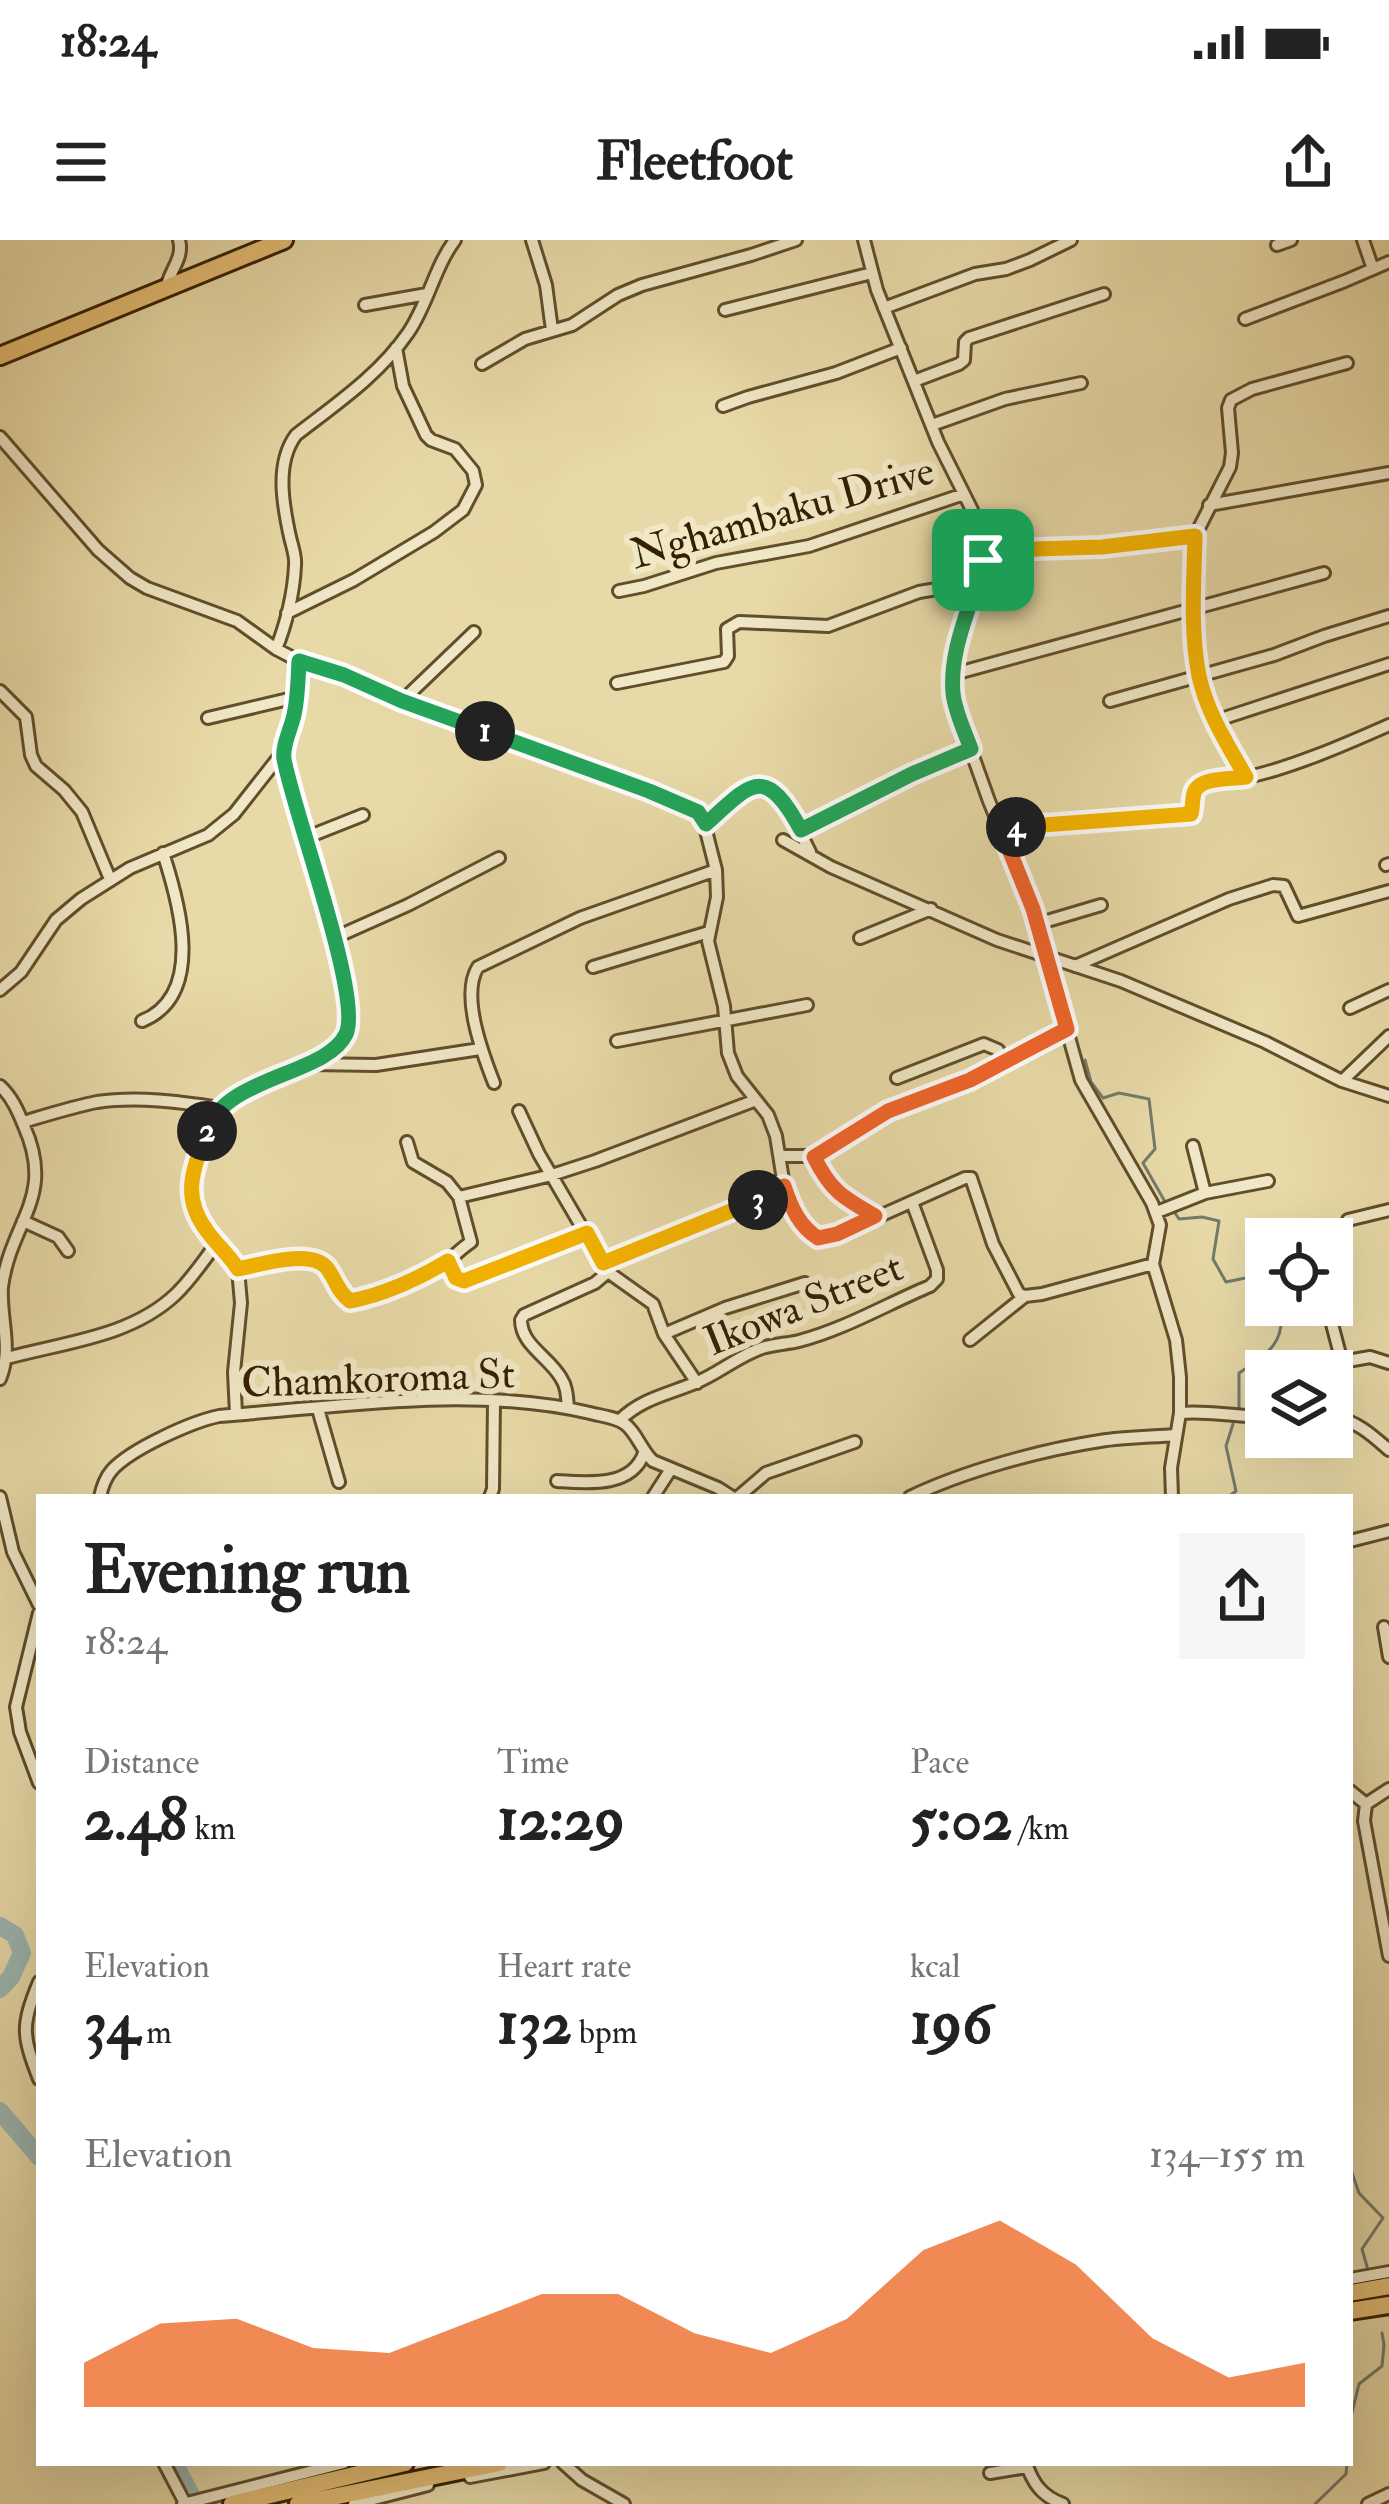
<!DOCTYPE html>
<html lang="en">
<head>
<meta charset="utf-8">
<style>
	:root { --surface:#fff; --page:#f6f6f6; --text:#222; --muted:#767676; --accent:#ea580c }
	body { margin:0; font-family:"IM FELL Double Pica",serif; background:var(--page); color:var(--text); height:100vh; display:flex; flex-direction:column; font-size:45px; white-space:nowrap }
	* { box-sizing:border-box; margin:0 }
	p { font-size:39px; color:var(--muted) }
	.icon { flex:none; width:66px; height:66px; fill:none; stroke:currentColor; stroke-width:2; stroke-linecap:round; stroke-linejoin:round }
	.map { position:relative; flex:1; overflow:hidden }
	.side { position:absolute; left:36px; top:1254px; width:1317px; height:972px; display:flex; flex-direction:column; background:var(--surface); border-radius:0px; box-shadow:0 12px 48px #0002 }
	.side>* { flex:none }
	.controls { position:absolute; left:1245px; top:978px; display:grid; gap:24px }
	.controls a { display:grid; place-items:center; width:108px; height:108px; border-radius:0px; background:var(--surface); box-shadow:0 12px 48px #0002; font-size:60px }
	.pin { position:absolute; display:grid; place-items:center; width:102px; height:102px; color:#fff; margin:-51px; border-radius:24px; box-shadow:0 6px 18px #0006 }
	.km { position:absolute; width:60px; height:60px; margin:-30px; border-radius:50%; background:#222; color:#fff; font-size:33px; line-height:60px; text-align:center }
	.round { display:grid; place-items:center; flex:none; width:126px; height:126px; border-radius:0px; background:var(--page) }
	.summary { display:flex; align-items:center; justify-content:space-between; height:204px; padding:0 48px }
	h1 { font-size:66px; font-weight:700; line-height:90px }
	.metrics { display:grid; grid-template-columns:repeat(3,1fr); gap:18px; height:204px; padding:12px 48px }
	.metrics div { display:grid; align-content:center }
	.metrics b { font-size:60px; font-weight:700 }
	.metrics small { font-size:33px; font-weight:400 }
	.metrics p { font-size:33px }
	.chart { height:336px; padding:24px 48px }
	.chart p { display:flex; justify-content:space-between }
	.chart svg { width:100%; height:216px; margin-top:12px; fill:var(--accent); opacity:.7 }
	.status { display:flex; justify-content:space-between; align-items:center; height:84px; padding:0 60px; background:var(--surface); direction:ltr }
	.status svg { height:33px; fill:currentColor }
	header { display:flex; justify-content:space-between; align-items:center; height:156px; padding:0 48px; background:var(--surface); font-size:54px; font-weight:700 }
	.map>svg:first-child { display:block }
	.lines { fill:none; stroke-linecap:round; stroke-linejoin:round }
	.stream { stroke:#737b6c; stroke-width:3 }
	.river { stroke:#9db7b4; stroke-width:18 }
	.minor-casing { stroke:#614e2b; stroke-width:16 }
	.trunk-casing { stroke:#342001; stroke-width:22 }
	.minor { stroke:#f0e7c6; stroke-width:10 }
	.trunk { stroke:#e4bd74; stroke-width:16 }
	.split-1-casing { stroke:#fff; stroke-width:24 }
	.split-2-casing { stroke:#fff; stroke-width:24 }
	.split-3-casing { stroke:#fff; stroke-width:24 }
	.split-4-casing { stroke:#fff; stroke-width:24 }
	.split-5-casing { stroke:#fff; stroke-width:24 }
	.split-1 { stroke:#22a559; stroke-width:15 }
	.split-2 { stroke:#22a559; stroke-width:15 }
	.split-3 { stroke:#f5b400; stroke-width:15 }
	.split-4 { stroke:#f0652b; stroke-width:15 }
	.split-5 { stroke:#f5b400; stroke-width:15 }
	.labels { text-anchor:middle; stroke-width:12; stroke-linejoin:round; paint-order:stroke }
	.street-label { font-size:42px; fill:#342001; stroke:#f0e7c6 }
</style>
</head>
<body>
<div class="status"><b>18:24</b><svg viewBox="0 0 49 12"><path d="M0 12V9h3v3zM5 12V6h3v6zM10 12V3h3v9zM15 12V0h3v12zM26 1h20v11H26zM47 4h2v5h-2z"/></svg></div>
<header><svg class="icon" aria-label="menu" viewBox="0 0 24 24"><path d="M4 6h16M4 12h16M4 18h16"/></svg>Fleetfoot<svg class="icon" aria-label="share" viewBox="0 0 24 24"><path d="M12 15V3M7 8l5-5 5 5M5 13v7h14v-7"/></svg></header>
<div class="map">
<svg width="1389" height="2264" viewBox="0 0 1389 2264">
	<rect width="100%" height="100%" fill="#e8daa8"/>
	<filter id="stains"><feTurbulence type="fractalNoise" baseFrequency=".00167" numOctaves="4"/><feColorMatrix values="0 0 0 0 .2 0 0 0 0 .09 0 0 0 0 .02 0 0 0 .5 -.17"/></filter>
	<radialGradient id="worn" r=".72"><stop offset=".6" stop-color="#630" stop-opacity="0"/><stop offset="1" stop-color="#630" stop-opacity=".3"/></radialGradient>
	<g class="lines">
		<path class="stream" d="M1085,820l6,22 12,16 16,-5 30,6 6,50 -12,14 21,37
			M1175,973l4,6 23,-2 17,4 -6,38 13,23 24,-5 16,8
			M1239,1167v-34c29,-19 48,-31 41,-68
			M1228,1257l8,-6 -10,-45 7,-22
			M1350,1927l9,26 24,25 -21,31 6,21
			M1350,2181l9,-37 23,-18 2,-21 -2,-12
			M1315,2264l31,-30 1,-11"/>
		<path class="river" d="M0,1686l15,9 7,18 -11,24 -11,12
			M0,1871l39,46
			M174,2223l22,41"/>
		<defs>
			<path id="minor" d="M532,0l14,45 6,45
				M864,0l13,50 61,152 34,68 10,34 1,16 -5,22 -21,61 -4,48 5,23 31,87 44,108 48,171 71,123 8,22 -7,39 23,76 4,37v36l-9,55 1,29
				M1363,0l10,29
				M1277,5l14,-5
				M166,48c4,-18 18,-30 13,-48
				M365,65l62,-11
				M884,68l91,-34 31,-5 24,-9 41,-20
				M725,70l147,-37
				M1245,79l100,-38 44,-19
				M482,124l43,-25 47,-14 46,-30 24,-10 109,-30 45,-15
				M914,141l45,-17 5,-4 1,-18 4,-4 135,-44
				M723,166l25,-9 88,-24 65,-25
				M932,185l73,-26 76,-16
				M0,197l98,113 32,28 17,10 90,33 39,28 23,12 45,14 58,26 246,90 54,24 14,55 1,27 -9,44 16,65 4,47 9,23 31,39 8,21 8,50 7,21 23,30 11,1 12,-3 128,-57h6l22,66 26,50 6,2 17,-2 111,-30
				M1209,265l180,-32
				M983,320l52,-11 67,-3 93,-10
				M619,351l25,-5 72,-23 93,-17 155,-52
				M287,373l67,-33 80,-48 29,-22 13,-25 -3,-14 -18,-22 -24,-9 -5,-5 -23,-49 -7,-38
				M276,409c10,-24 18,-57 19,-84 1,-9 -3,-19 -5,-28 -7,-32 -15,-74 6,-102 40,-31 83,-60 112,-102 20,-29 26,-65 47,-93
				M954,434l370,-101
				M617,443l107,-21 4,-6 -1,-27 12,-7 89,4 91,-34 59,-10
				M0,451l26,26 5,38 5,11 28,24 18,22 28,67
				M402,461l72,-69
				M1110,461l164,-46 50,-19 65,-20
				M208,478l89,-21
				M1215,481l174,-57
				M1246,537l-31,-56 -16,-46 -5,-69 1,-70 35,-69 2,-14 -4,-45 3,-8 21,-11 95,-26
				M706,583c19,-17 33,-39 62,-35l20,20 22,44
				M999,588l192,-14c3,-6 1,-22 5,-27 8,-10 36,-7 47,-9 46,-9 103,-34 146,-53
				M801,590l111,-56 59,-25
				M305,598l58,-23
				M783,600l48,27 166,73 124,41 144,61 77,39 47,15
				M1386,625l3,-1
				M1037,684l64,-19
				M334,698l74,-33 91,-47
				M860,698l71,-29
				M1075,726l154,-67 44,-14 11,1 14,30 91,-25
				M593,727l116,-35
				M0,750l21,-18 35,-52 25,-21 49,-31 78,-33 26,-21 48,-61 13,-41 4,-51
				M1350,768l39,-18
				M142,781c64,-26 37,-119 21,-168
				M617,801l190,-36
				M310,824l66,1 104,-16
				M897,838l87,-34 14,6 8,13
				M1342,841l47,-45
				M494,843c-11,-28 -34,-88 -16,-116l102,-49 136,-48
				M0,846c12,11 18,25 24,40 32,72 -13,94 -22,161 -2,32 11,61 -2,92
				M519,871l20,43 69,118 -13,11 -71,32 -3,5c0,25 28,37 40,58 6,9 6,19 7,30
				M23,882c24,-7 49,-15 74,-20 41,-6 83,0 124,6
				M1193,906l12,47
				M780,916h33c20,37 26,39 62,60
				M814,917l81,-49 75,-28 97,-51
				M459,957l93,-22 43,-14 161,-61
				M1157,972l48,-19 63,-12
				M1348,980l41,-10
				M23,981l35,16 10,14
				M449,1021l7,17 8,3 123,-48
				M603,1023l90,-35 91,-42
				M238,1029c19,-4 69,-19 85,-5 13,11 11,27 29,37 29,-6 64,-20 89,-35 11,-7 19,-17 30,-24l-12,-45 -12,-15 -34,-20 -6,-20
				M608,1032l45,32 11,30 33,49
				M1327,1065l15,57 -5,55
				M664,1094l61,-26 80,-25
				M970,1100l55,-44
				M7,1118c58,-16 123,-21 168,-63 16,-15 28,-34 42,-52
				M1342,1122l28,-5 19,6
				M318,1169l21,73
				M1180,1173c30,-3 57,5 86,3
				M236,1174l-2,-42 7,-69 -3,-34 -42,-55 -6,-26 2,-13 19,-56 10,-11 45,-27 66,-32 13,-13 3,-15 -14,-83 -52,-185
				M1335,1177c23,5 37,18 54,33
				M620,1180c21,-21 48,-26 75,-37 23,-9 43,-27 67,-35 12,-4 25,-4 37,-7 46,-12 88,-37 131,-55l7,-7v-9l-25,-68
				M557,1241c30,2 75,7 87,-28
				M0,1257l13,55 26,53
				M100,1257c2,-10 5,-19 12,-27 19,-21 79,-48 107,-54 119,-9 254,-31 371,-3 11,3 26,4 35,11 12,9 16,26 28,37l65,27 14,9
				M490,1257l3,-8 1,-88
				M653,1257l18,-28
				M738,1257l28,-24 89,-31
				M910,1257c54,-26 131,-47 190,-56 25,-4 51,-4 76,-6
				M1350,1301l39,-10
				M39,1373l-23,94 4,25 19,51
				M1384,1387l5,30
				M1350,1551l16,13
				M1366,1564l-2,17 25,135
				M1366,1564l23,-15
				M39,1742c-18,44 -17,53 0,97
				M1350,2039l39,-7
				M164,2223l21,40
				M563,2223l19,17 42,24
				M1026,2223c7,21 16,33 37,41
				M990,2233l37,-6
				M470,2237l74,-14
				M183,2264l161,-41
				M354,2264l74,-19
				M1368,2264l21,-10"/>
			<path id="trunk" d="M0,116l284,-116
				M1350,2053l39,-7
				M1350,2071l39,-6
				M232,2264l173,-41
				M298,2264l201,-41"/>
		</defs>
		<use href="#minor" class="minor-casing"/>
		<use href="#trunk" class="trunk-casing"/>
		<use href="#minor" class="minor"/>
		<use href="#trunk" class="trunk"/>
	</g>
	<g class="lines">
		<defs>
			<path id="split-1" d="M485,491l164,60 49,21 8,12c45,-41 59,-61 95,6l111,-56 59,-25c-6,-17 -16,-37 -18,-56 -4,-46 20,-89 30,-133"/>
			<path id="split-2" d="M207,891c18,-55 120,-56 139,-97 17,-36 -53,-223 -62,-275 -2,-14 7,-30 10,-44 4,-18 4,-36 5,-54l45,14 58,26 83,30"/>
			<path id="split-3" d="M207,891c-13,38 -27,64 0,100 10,14 22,24 31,38 21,-4 73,-21 89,-1 9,12 10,23 23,33 33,-6 70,-23 98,-40l8,17 8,3 123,-48 16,30 155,-63"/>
			<path id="split-4" d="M758,960l26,-14c7,21 15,40 34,52l19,-4 38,-18c-33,-19 -44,-25 -61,-59l74,-46 82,-31 97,-51 -34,-120 -33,-82h16"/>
			<path id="split-5" d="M983,320l52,-11 67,-2 93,-11c-1,45 -5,95 4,140 8,37 29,69 47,101 -15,2 -47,0 -52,16 -2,7 -1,14 -3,21l-175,13"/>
		</defs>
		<use href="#split-1" class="split-1-casing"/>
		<use href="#split-2" class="split-2-casing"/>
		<use href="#split-3" class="split-3-casing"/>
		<use href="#split-4" class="split-4-casing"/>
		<use href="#split-5" class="split-5-casing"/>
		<use href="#split-1" class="split-1"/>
		<use href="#split-2" class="split-2"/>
		<use href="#split-3" class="split-3"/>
		<use href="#split-4" class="split-4"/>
		<use href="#split-5" class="split-5"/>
	</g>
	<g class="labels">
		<g class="street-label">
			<text transform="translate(782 271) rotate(-16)" y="15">Nghambaku Drive</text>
			<text transform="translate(803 1063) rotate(-22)" y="15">Ikowa Street</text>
			<text transform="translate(378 1137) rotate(-2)" y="15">Chamkoroma St</text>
		</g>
	</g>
	<rect width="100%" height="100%" filter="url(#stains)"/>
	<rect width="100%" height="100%" fill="url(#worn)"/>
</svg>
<div class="controls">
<a><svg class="icon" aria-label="locate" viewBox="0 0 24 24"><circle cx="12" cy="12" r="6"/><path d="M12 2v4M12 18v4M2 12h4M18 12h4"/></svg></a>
<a><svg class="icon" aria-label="layers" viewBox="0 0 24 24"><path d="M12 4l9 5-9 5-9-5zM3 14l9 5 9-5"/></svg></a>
</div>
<div class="pin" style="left:983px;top:320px;background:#1e9e55"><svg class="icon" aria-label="arrive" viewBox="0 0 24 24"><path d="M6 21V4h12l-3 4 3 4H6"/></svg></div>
<b class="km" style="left:485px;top:491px">1</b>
<b class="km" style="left:207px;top:891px">2</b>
<b class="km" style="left:758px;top:960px">3</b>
<b class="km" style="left:1016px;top:587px">4</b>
<section class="side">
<div class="summary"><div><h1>Evening run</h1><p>18:24</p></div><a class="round"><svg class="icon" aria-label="share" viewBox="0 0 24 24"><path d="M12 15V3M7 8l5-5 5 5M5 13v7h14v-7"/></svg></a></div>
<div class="metrics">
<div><p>Distance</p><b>2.48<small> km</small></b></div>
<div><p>Time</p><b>12:29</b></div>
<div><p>Pace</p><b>5:02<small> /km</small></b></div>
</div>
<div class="metrics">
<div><p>Elevation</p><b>34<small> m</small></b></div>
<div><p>Heart rate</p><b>132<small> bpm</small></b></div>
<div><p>kcal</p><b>196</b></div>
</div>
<div class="chart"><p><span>Elevation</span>134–155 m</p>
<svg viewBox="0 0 160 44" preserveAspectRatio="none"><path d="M0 44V35L10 27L20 26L30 32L40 33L50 27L60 21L70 21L80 29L90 33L100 26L110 12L120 6L130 15L140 30L150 38L160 35V44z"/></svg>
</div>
</section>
</div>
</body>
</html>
